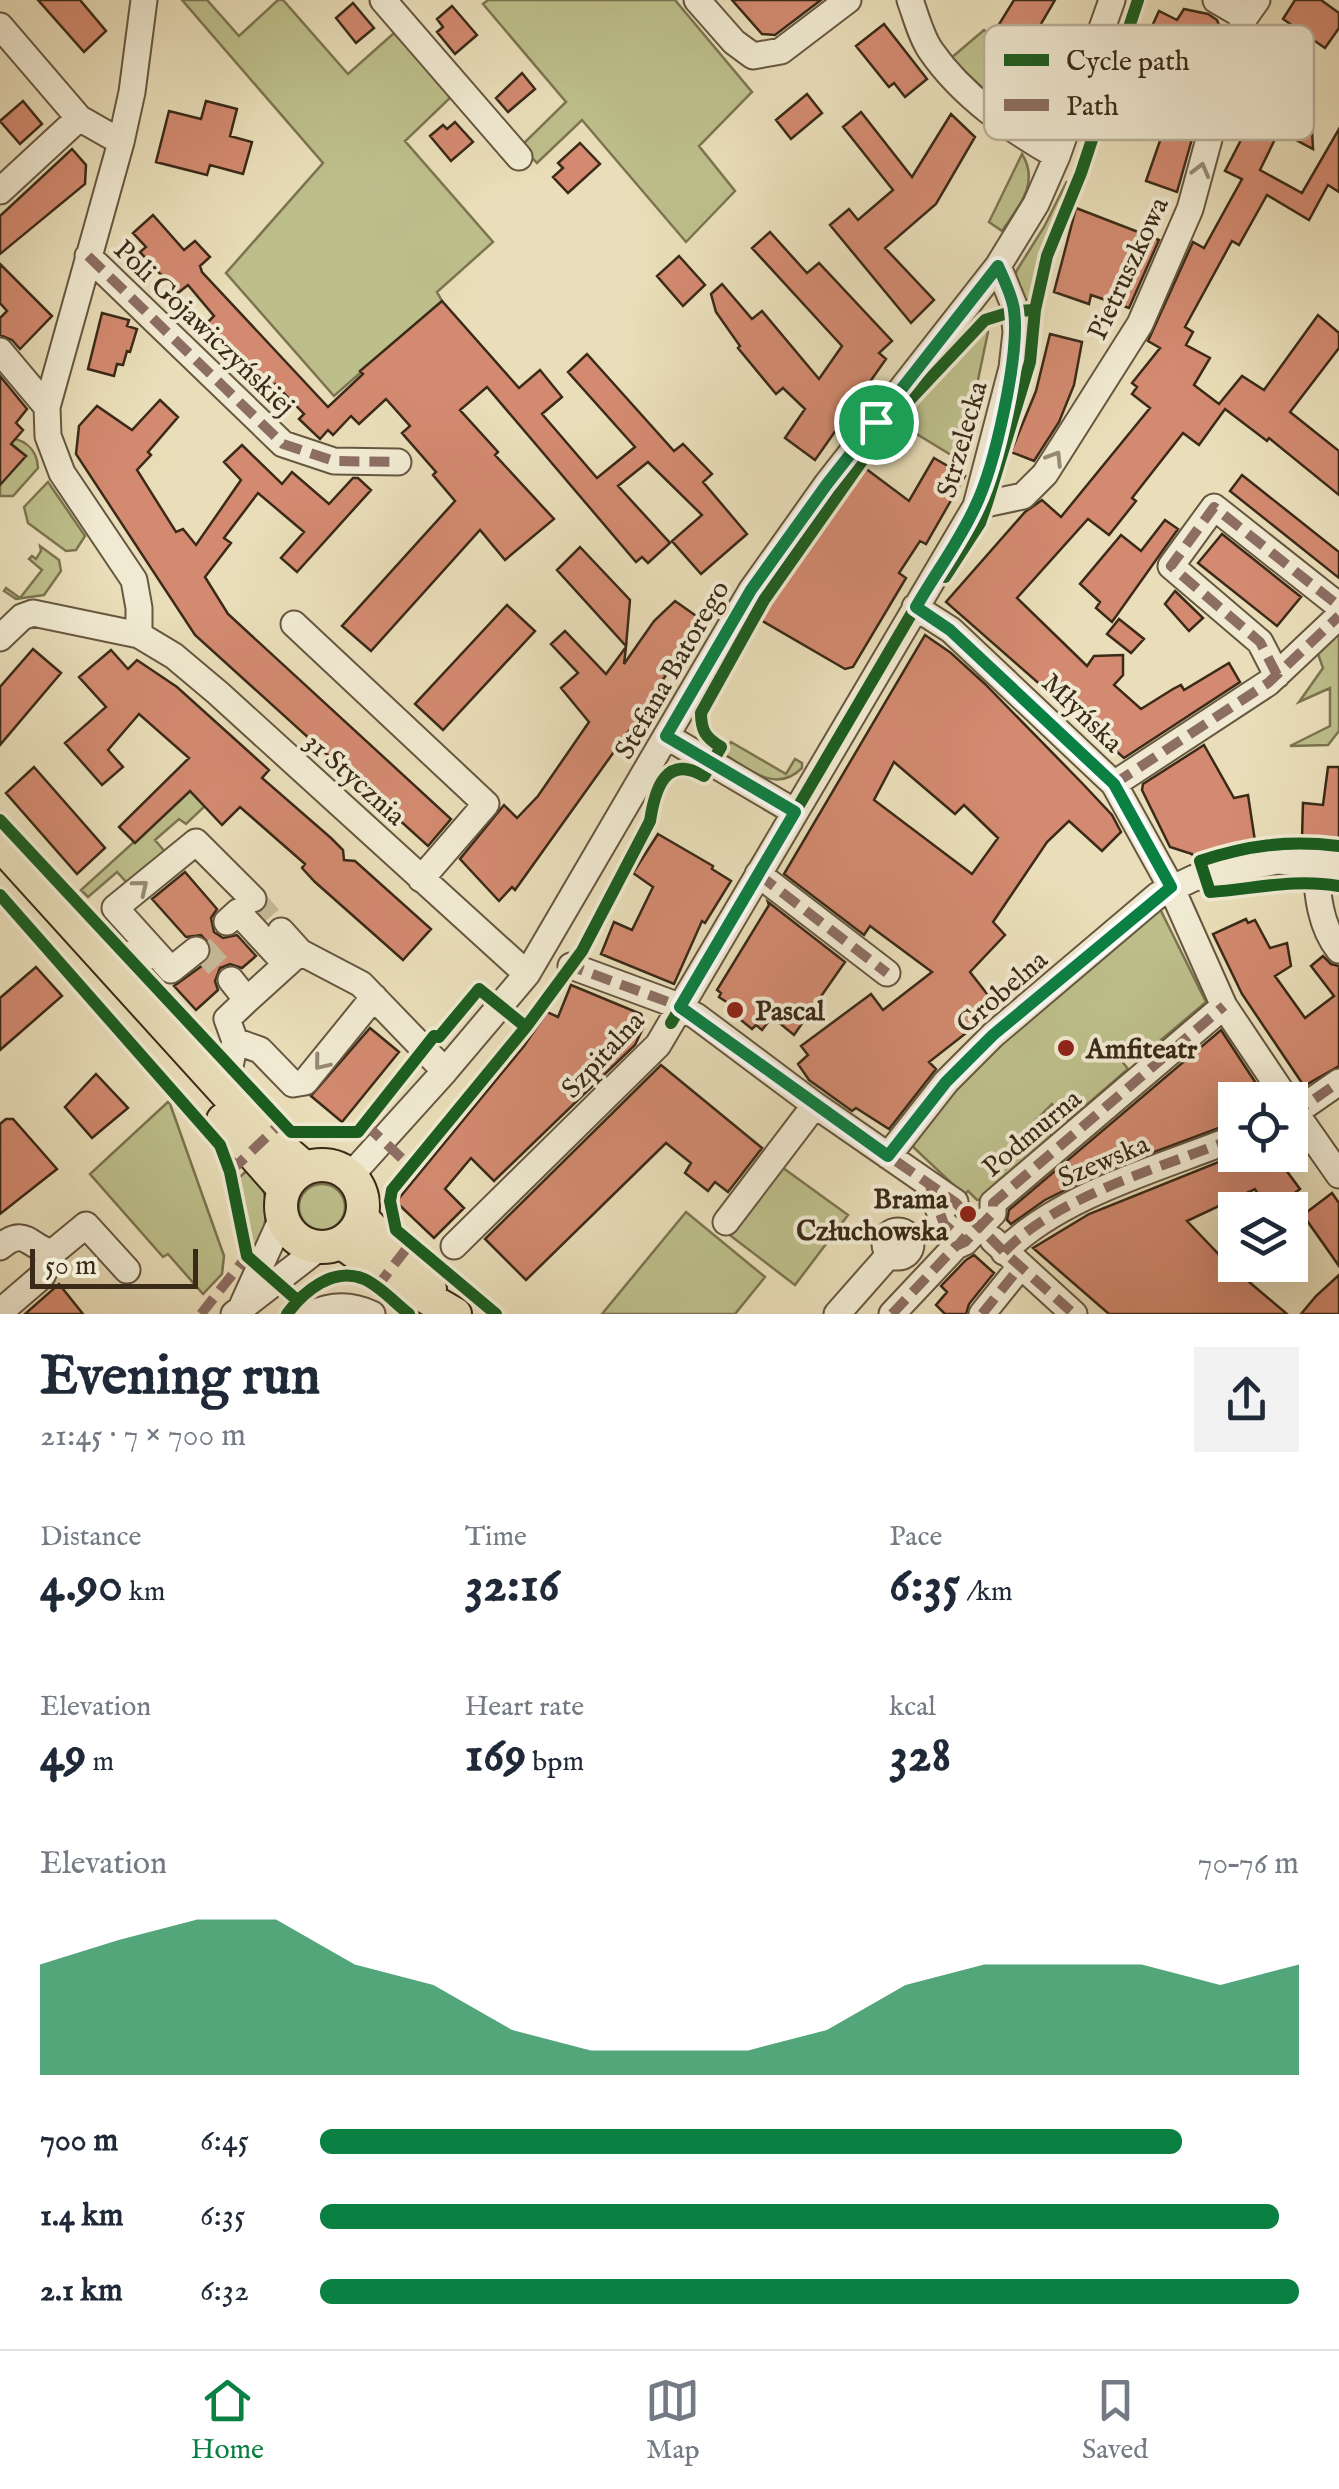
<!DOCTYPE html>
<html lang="en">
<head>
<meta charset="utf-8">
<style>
	:root { --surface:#fff; --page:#f2f2f3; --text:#1f2937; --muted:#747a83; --line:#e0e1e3; --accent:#0b8043 }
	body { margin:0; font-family:"IM FELL English",serif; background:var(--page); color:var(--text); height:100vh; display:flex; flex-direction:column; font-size:38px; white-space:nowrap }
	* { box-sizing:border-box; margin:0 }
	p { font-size:32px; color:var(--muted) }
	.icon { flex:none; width:55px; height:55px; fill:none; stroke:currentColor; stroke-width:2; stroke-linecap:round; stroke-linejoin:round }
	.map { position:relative; height:1314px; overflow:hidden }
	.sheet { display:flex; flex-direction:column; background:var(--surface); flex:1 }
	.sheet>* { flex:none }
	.fabs { position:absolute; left:1218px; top:1082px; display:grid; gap:20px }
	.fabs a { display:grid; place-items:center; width:90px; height:90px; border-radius:0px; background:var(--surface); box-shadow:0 10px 40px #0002; font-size:50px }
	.scale { position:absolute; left:30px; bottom:25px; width:168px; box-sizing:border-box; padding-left:10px; border:5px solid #3a2a17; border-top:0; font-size:28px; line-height:35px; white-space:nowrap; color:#3a2a17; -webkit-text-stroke:8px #f1ead2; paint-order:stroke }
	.pin { position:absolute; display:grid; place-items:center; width:85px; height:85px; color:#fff; margin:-42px; border:5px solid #fff; border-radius:50%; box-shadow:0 2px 10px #0007 }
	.round { display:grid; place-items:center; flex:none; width:105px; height:105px; border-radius:0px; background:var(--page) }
	.overview { display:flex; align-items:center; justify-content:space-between; height:170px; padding:0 40px }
	h1 { font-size:55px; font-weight:700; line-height:75px }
	.stats { display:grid; grid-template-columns:repeat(3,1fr); gap:15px; height:170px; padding:10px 40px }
	.stats div { display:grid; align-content:center }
	.stats b { font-size:50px; font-weight:700 }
	.stats small { font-size:28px; font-weight:400 }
	.stats p { font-size:28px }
	.chart { height:280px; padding:20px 40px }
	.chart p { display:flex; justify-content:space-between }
	.chart svg { width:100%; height:180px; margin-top:10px; fill:var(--accent); opacity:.7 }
	ul { padding:0 40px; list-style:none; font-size:32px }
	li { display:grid; grid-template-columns:160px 120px 1fr; align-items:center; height:75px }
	li i { height:25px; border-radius:12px; background:var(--accent) }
	.dock { display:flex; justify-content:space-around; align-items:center; height:140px; border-top:2px solid var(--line); background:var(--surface); font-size:28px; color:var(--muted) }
	.dock a { display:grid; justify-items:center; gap:5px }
	.dock .current { color:var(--accent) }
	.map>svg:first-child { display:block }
	.green { fill:#bdbf8b; stroke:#7c7451; stroke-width:2.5 }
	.building { fill:#d38a70; stroke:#3a2a17; stroke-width:2.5; fill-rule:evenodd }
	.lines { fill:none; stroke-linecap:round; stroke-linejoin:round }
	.minor-tunnel { stroke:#c6ba99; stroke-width:25; stroke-dasharray:25 12; stroke-linecap:butt }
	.minor-casing { stroke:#665740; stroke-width:29 }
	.major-casing { stroke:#3a2a17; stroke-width:36 }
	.minor { stroke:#f1ead2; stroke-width:25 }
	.major { stroke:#e9deb9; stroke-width:32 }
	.quiet { stroke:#8d6e63; stroke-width:10; stroke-dasharray:20 10; stroke-linecap:butt }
	.cycleway-casing { stroke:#f1ead2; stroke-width:19 }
	.cycleway { stroke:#1b5e20; stroke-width:12 }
	.oneway { stroke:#968a74 }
	.route-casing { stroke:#fff; stroke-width:20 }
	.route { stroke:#0b8043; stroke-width:12 }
	.poi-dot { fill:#8f2418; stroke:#f1ead2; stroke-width:4 }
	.labels { text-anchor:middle; stroke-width:8; stroke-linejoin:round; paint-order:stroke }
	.street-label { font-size:28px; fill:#3a2a17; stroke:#f1ead2 }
	.poi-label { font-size:28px; font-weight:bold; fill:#3a2a17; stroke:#f1ead2; text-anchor:start }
	.key { fill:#f1ead2; stroke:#bab09a; stroke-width:2.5 }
	.key-label { font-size:28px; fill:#3a2a17 }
</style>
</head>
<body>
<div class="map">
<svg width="1339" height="1314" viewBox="0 0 1339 1314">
	<rect width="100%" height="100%" fill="#e9deb9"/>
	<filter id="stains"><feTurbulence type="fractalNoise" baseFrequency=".002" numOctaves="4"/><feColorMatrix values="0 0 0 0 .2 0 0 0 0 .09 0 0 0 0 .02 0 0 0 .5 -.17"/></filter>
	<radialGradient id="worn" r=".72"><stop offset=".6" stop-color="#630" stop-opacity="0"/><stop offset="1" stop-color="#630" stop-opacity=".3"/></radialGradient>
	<path class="green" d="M182,0h25l32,36 39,-36h5l65,74 46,-41 58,63 -47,45 88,101 -56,50 5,9 -108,95 -108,-123 97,-110z
		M488,0h187l77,92 -53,54 36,45 -49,51 -104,-122 -45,43 -16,-17 45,-44 -83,-98z
		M984,30l33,34 -22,36 -44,-42z
		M1022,154c18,29 -3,52 -20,77l-13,-9z
		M1067,181l-36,119h-10l-6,-24 2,-6 27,-43z
		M983,327l5,5 -27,129 -64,-39z
		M3,437c18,1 34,9 35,31l-25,28h-13v-25l26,-15z
		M48,482l37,54 -9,14 -10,1 -38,-28 -4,-16z
		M40,546l19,14 2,11 -17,24 -28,4 -12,-8 2,-3 14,10 22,-28 -13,-11 3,-3 4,3 5,-8z
		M1339,633v98l-11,14 -38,1 40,-20v-38l-31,14 24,-34 -5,-14z
		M731,742l55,32 9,-15 7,4v5c-26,26 -52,2 -78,-14z
		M190,791l15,15 -19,18 -7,-5 -24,21 11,13 -38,31 -11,-12 -29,25 -7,-7z
		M1156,908l5,3 45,91 -58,49 -8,-9 -19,18 7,9 -60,52 -16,-17 -17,17 17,15 -69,63 -6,1 -9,-9 -4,4 -55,-52 44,-61z
		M169,1101l55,155 -2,18 -19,20 -35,-40 -5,3 -73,-83z
		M779,1165l69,50 -53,70 -68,-52z
		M251,1166c22,29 17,58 4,89l-20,-73z
		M299 1207a23 23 0 1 1 46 0a23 23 0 1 1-46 0Z
		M686,1212l79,65 -30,37h-133z"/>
	<path class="building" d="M38,0h42l26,31 -22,21z
		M732,0h89l-46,35 -13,-1z
		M1014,0h41l-31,53 -31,-19z
		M1295,0h26l18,13v15l-14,20 -42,-29z
		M353,3l21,25 -18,15 -20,-25z
		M452,6l25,29 -22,19 -18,-22 6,-5 -6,-8z
		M1184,9l24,5 9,6 4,10 -4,18 -19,3 -22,44 25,12 -24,85 -31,-11 15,-43 -55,-21 15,-50 10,5 28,-61 18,9z
		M884,24l43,55 -22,18 -11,-14 -5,4 -33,-41z
		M1262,58l30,16 -12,19 31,16 2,40 -34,-18 -19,39 42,23 37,-64v63l-11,-7 -19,35 -42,-25 -28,50 -7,-4 -47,86 8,5 -7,13 24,13 -16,27 25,19 23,-28 22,14 54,-75 21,18v15l-49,64 49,39v44l-70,-57 -2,3 -42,-32 -26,36 -16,-12 -51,65 4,3 -27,34 -21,-16 -71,79 70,68 7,-10 29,-1v20l-9,10 27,24 32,-20 8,-4 3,5 45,-27 11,19 -116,76 -178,-156 79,-90 17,-12 19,17 89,-109 -18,-14 5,-7 -5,-4 28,-35 -12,-7 45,-99 11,6 38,-69 -17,-8 18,-35 -7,-4 7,-13 -8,-4z
		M522,73l13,16 -27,23 -12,-14z
		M807,94l15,19 -31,26 -15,-19z
		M23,101l19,23 -22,20 -20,-23z
		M206,101l31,8 -7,27 22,6 -9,32 -33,-9 -3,10 -51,-13 13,-51 32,8z
		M861,112l51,65 39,-63 24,23 -39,67 -51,44 49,52 -23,23 -81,-98 19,-16 9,11 35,-30 -50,-63z
		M455,122l18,20 -22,19 -21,-25 13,-11 4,4z
		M580,143l20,21 -32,29 -15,-16 10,-9 -5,-5z
		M72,149l14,16 -1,19 -85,70v-38z
		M1076,208l83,32 -30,68 -38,-13 -2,9 -35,-12z
		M153,215l31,35 11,-9 15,16 -10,9 2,6 126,135 35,-33 -3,-3 82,-70 77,87 21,-18 22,27 -20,17 55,64 38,-31 -67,-75 19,-18 87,97 9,-7 29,30 -9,8 44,52 -46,40 -29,-33 30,-26 -54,-53 -30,24 52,57 -22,20 -6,-6 -6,5 -149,-175 -27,23 38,42 -3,3 59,64 -49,41 -25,-30 -109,121 -29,-25 113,-125 -22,-26 3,-3 -34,-39 8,-7 -24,-27 -27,25 -8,-8 -18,19 -5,-5 -8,9 -21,-20 5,-5 -29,-30 -10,9 -24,-25 3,-4 -37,-41 7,-7 -26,-31 -10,8 -38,-41 6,-5 -13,-14z
		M770,232l37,41 12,-10 73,78 -13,12 7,6 -71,101 -30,-22 20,-29 -22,-21 -7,6 -38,-46 2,-2 -24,-34 -5,-18 11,-10 30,35 10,-8 57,68 23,-33 -90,-98z
		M679,256l26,29 -22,21 -26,-30z
		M0,264l52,52 -32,33 -8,-9 -12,-5v-17l7,-7 -7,-8z
		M102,313l27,7 -2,6 10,3 -7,23 -3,-1 -4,14 -6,-1 -3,12 -26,-7z
		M1050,334l32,8 -8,43 -15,37 -25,39 -23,-9 25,-61z
		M0,376l27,33 -11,14 7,7 -12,14 15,12 -26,29z
		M160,400l18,17 -30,35 3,3 -14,15 39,62 7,-3 13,16 45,-65 -17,-18 18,-17 40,39 10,-12 37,32 24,-26h5l13,12 -74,82 -16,-14 23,-26 -46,-39 -34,45 7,5 -26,34 23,37 223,205 -23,27 -233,-211 -119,-181 3,-28 18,-20 35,24z
		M934,458l31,18 -39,68 -6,-3 -21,32 7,5 -53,89 -8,2 -86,-50 106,-151 44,33z
		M1242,475l97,77v26l-109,-87z
		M1165,520l13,9 -66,93 -16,-14 4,-6 -20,-18 41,-49 20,16z
		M1222,534l79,63 -24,29 -79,-63z
		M580,547l50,53 -4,46 -69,-76z
		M1175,591l28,27 -14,13 -24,-27z
		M675,601l27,19 -66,101 -121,169 -3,-3 -13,14 -39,-42 44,-54 13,13 21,-22 51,-74 -28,-34 17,-15 -27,-29 14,-13 41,43 20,-27 -2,17 30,-43z
		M507,605l28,26 -92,99 -28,-26z
		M1119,619l25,20 -13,14 -24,-19z
		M925,635l26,18 34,31 97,99 30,32 9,17 -19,19 -33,-30 -22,21 -54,80 12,13 -35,37 28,36 -69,54 7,7 -47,60 -33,-21 -4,3 -43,-31 -11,-16 10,-9 -7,-9 70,-52 12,16 49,-38 -62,-46 -6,9 -80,-61zM894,762l61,52 9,-9 34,33 -26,36 -98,-74z
		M33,649l28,24 -61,72v-58z
		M111,650l17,19 9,-9 40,27 92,83 -7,8 69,60 12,12 1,10 11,1 76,68 -28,31 -88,-78 -13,-14 3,-4 -65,-57 -18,18 -32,-34 -55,52 -16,-16 70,-69 -50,-44 -31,36 15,17 -21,18 -37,-42 41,-36 -27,-30z
		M1204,745l30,53 14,-3 7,46 -61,17 -2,-4 -22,-7 -28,-57 1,-6z
		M34,767l71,81 -28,26 -71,-81z
		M1328,767h11v76l-37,-4 1,-36 20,2z
		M658,834l55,32 -1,3 19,12 -26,42 -3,-2 -28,63 -73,-30 13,-32 18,8 21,-43 -20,-14z
		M185,872l32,37 -6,9 3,14 9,6 14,-3 19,21 -14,12 -12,-4 -10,4 -5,13 3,9 -22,20 -22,-24 32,-23 6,-16 -11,-12 -15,2 -34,-38z
		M768,902l77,60 -51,73 -22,-18 -10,13 -6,-5 -4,4 -27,-22 3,-4 -9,-6 2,-4 -4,-3 52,-85z
		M1246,919l2,4 7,-3 15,28 17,-5 4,23 -16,10 30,42 29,-22 -23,-30 12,-10 8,8 8,2v100l-35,20 -62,-92 -29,-60z
		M36,967l26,29 -62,54v-52z
		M571,985l70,29 4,10 -10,21 -141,136 -23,-23 -26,31 19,19 -30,30 -38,-36 128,-156 23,-34 11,5z
		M370,1028l29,24 -57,70 -31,-26z
		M1221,1030l46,70h-32v22l-129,48 -61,30 -34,24 -4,-4 2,-10z
		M661,1065l101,83 -34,44 -13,-10 -7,9 -23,-18 6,-10 -25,-20 -140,137 -41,-41z
		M96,1074l32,34 -36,30 -27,-31z
		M6,1119h7l44,50 -57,45v-90z
		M1236,1155h62l-15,11 17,23 -28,21h-4l-13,-21 -68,32 41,43 59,50h-178l-76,-66 56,-34z
		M1332,1193l7,10v63l-36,-51z
		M974,1255l20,18 -25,31 -3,10h-21l-9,-9 11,-13 -6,-6 25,-26z
		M1339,1275v39h-38l15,-18z
		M59,1284l24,30h-58z"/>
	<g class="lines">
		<path class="minor-tunnel" d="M253,899l28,32
			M201,947l30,33"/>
		<defs>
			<path id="minor" d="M144,0l-12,92 -11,50 -74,265 1,29 14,37 72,107 5,28v27l35,21 44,37 309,281
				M383,0l136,157
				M697,0l37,42 19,14 28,-5 67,-51
				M910,0c6,16 11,37 21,51 32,46 79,78 126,105
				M1216,0l29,17
				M0,26l79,92 42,24
				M0,191l79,-73
				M88,256l195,188 51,17 64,1
				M0,351l47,56
				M976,506l47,-10 22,-22 95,-150 50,-115 40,-147 15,-45 12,-17
				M915,607l36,23 163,154 57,103 53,119 63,94
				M294,624l192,180 -65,75
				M0,638l22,-21 11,-4 106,22
				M1277,675l-17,-33 -89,-76 43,-59 125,99
				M666,736l129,76
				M1114,784l154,-101 71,-67
				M1316,864c1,30 4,62 23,86
				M758,874l129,99
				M227,922l11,-10 48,52
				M281,931l19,21
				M196,950l-25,20 -56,-62 81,-66 57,57
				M97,953l61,3
				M571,966l100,37 25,13 119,89 140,97
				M247,1000l53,-48 61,32 84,87
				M235,1041l25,9 33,34 12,-2 69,-85
				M225,1092l10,-51 -8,-22 20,-19 -16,-20
				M1290,1105l49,70
				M1290,1116l49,-34
				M888,1156l58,-74 47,-47 165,-140 36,-17 83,-17 62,5
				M351,1175l94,-104 82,-97 224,-383 76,-107 171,-218 38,-62 21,-48 55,-156
				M930,1186l14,38 21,18
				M726,1222l89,-117
				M885 1244a13 13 0 1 1 26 0a13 13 0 1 1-26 0Z
				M993,1240l81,74
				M454,1246l204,-201 318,-539 36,-138 4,-36 -3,-29 -15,-37
				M0,1247c25,-21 28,-1 52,6l34,-28 41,45
				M1004,1252c53,-56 159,-85 231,-114
				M243,1304l39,-86
				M0,1312l42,-36 10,-23
				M234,1314l85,-66
				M311,1314c21,-10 40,-10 61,0
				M837,1314l52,-59
				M892,1314l64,-68 9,-4 28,-29v-10l231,-197
				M982,1314l38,-47"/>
			<path id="major" d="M0,844l225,248 43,44 37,32
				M223,1120l61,69
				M281 1206a41 41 0 1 1 82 0a41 41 0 1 1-82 0Z
				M362,1218l68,71
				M342,1243l44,31 69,40"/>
		</defs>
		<use href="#minor" class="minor-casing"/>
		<use href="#major" class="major-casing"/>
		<use href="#minor" class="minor"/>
		<use href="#major" class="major"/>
		<path class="quiet" d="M88,256l195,188 51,17 64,1
			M1277,675l-17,-33 -89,-76 43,-59 125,99
			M1114,784l154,-101 71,-67
			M758,874l129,99
			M567,972l4,-6 100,37 25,13 119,89 140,97 49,50 70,62
			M1290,1116l49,-34
			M365,1124l45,42
			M888,1156l58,-74 47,-47 178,-148
			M230,1172l51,-49
			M930,1186l14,38 21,18
			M1004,1252c53,-56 159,-85 231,-114
			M376,1288l34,-44
			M201,1314l46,-58
			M892,1314l64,-68 9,-4 28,-29v-10l231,-197
			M982,1314l38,-47"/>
		<defs>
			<path id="cycleway" d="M0,820l291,312h67l76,-96 5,1 40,-48 47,38
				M1339,846c-51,-6 -90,-1 -139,15l10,31c44,-3 84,-14 129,-6
				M0,895l220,250 10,27 17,84 50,44
				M671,1023l265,-451 9,5 35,-54 7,-20 43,-141 5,-52 12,-54 34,-83 57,-173
				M287,1314c16,-22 46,-48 77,-35 16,7 31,24 45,35
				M496,1314l-100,-84 -6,-29 2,-11 134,-163 56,-76 68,-130c5,-33 16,-67 54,-45l17,-29c-15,-9 -20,-16 -20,-34l63,-113 126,-179 95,-101 29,-9 21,-1"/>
		</defs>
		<use href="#cycleway" class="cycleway-casing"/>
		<use href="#cycleway" class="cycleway"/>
	</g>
	<defs><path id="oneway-chevron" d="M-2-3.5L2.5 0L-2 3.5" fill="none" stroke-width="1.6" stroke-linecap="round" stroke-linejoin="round" transform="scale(2.5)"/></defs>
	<g class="oneway">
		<use href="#oneway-chevron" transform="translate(1201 170) rotate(-75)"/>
		<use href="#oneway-chevron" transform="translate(1055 458) rotate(-58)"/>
		<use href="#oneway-chevron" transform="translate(141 887) rotate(-39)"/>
		<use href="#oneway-chevron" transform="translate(321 1063) rotate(129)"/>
	</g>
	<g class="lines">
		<defs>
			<path id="route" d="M998,266c6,14 14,29 16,44 6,44 -19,156 -39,197 -16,35 -40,67 -59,100l34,23 164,154 57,103 -178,148 -47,47 -58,74 -208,-149 115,-195 -129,-76 85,-146 76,-106z"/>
		</defs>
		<use href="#route" class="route-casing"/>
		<use href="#route" class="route"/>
	</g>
	<g class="poi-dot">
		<circle cx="735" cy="1010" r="10"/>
		<circle cx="1066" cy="1048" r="10"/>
		<circle cx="968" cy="1214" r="10"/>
	</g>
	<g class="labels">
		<g class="street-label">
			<text transform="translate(1127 268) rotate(-65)" y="10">Pietruszkowa</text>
			<text transform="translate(205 327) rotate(44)" y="10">Poli Gojawiczyńskiej</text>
			<text transform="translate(961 439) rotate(-74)" y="10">Strzelecka</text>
			<text transform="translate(671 669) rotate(-60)" y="10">Stefana Batorego</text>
			<text transform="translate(1083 712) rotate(44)" y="10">Młyńska</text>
			<text transform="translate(356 778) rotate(42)" y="10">31 Stycznia</text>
			<text transform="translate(1001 991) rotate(-41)" y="10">Grobelna</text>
			<text transform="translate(602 1054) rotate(-47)" y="10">Szpitalna</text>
			<text transform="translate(1031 1132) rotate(-40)" y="10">Podmurna</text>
			<text transform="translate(1103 1160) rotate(-23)" y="10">Szewska</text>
		</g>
		<g class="poi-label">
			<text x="755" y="1020">Pascal</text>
			<text x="1086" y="1058">Amfiteatr</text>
			<text x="948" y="1208" text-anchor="end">Brama<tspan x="948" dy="32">Człuchowska</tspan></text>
		</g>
	</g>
	<rect x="984" y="25" width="330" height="115" rx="15" class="key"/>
	<rect x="1004" y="54" width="45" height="12" fill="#1b5e20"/>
	<rect x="1004" y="99" width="45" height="12" fill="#8d6e63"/>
	<g class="key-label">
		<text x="1066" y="70">Cycle path</text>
		<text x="1066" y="115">Path</text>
	</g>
	<rect width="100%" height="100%" filter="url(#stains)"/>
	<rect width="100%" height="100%" fill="url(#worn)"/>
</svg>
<div class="fabs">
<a><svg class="icon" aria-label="locate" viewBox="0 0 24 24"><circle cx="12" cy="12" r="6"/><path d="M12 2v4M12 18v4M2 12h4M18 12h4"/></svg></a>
<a><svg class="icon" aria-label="layers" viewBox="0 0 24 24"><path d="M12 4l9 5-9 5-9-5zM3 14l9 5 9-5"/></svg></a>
</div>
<div class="scale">50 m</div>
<div class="pin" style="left:876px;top:422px;background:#1e9e55"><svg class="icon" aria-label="arrive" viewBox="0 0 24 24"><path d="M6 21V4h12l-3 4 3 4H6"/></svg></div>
</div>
<section class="sheet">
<div class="overview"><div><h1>Evening run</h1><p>21:45 · 7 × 700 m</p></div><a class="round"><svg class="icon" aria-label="share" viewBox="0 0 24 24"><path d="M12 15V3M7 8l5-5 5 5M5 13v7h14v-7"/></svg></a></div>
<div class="stats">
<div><p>Distance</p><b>4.90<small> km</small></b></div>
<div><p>Time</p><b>32:16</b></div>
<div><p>Pace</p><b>6:35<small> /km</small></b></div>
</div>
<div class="stats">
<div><p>Elevation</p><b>49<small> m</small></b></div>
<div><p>Heart rate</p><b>169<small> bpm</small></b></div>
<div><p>kcal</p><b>328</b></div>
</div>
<div class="chart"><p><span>Elevation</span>70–76 m</p>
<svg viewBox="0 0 160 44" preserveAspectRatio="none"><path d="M0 44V17L10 11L20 6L30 6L40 17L50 22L60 33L70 38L80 38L90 38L100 33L110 22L120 17L130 17L140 17L150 22L160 17V44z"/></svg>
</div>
<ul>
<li><b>700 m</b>6:45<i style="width:88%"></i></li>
<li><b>1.4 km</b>6:35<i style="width:98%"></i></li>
<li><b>2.1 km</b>6:32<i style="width:100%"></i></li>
</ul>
</section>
<nav class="dock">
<a class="current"><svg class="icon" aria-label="home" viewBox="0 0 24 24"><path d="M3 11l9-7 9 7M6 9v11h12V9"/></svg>Home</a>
<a><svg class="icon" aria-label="map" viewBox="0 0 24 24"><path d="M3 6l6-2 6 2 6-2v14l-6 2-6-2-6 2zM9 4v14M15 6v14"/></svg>Map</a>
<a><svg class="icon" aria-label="saved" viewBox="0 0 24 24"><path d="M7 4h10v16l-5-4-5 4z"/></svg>Saved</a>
</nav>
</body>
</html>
